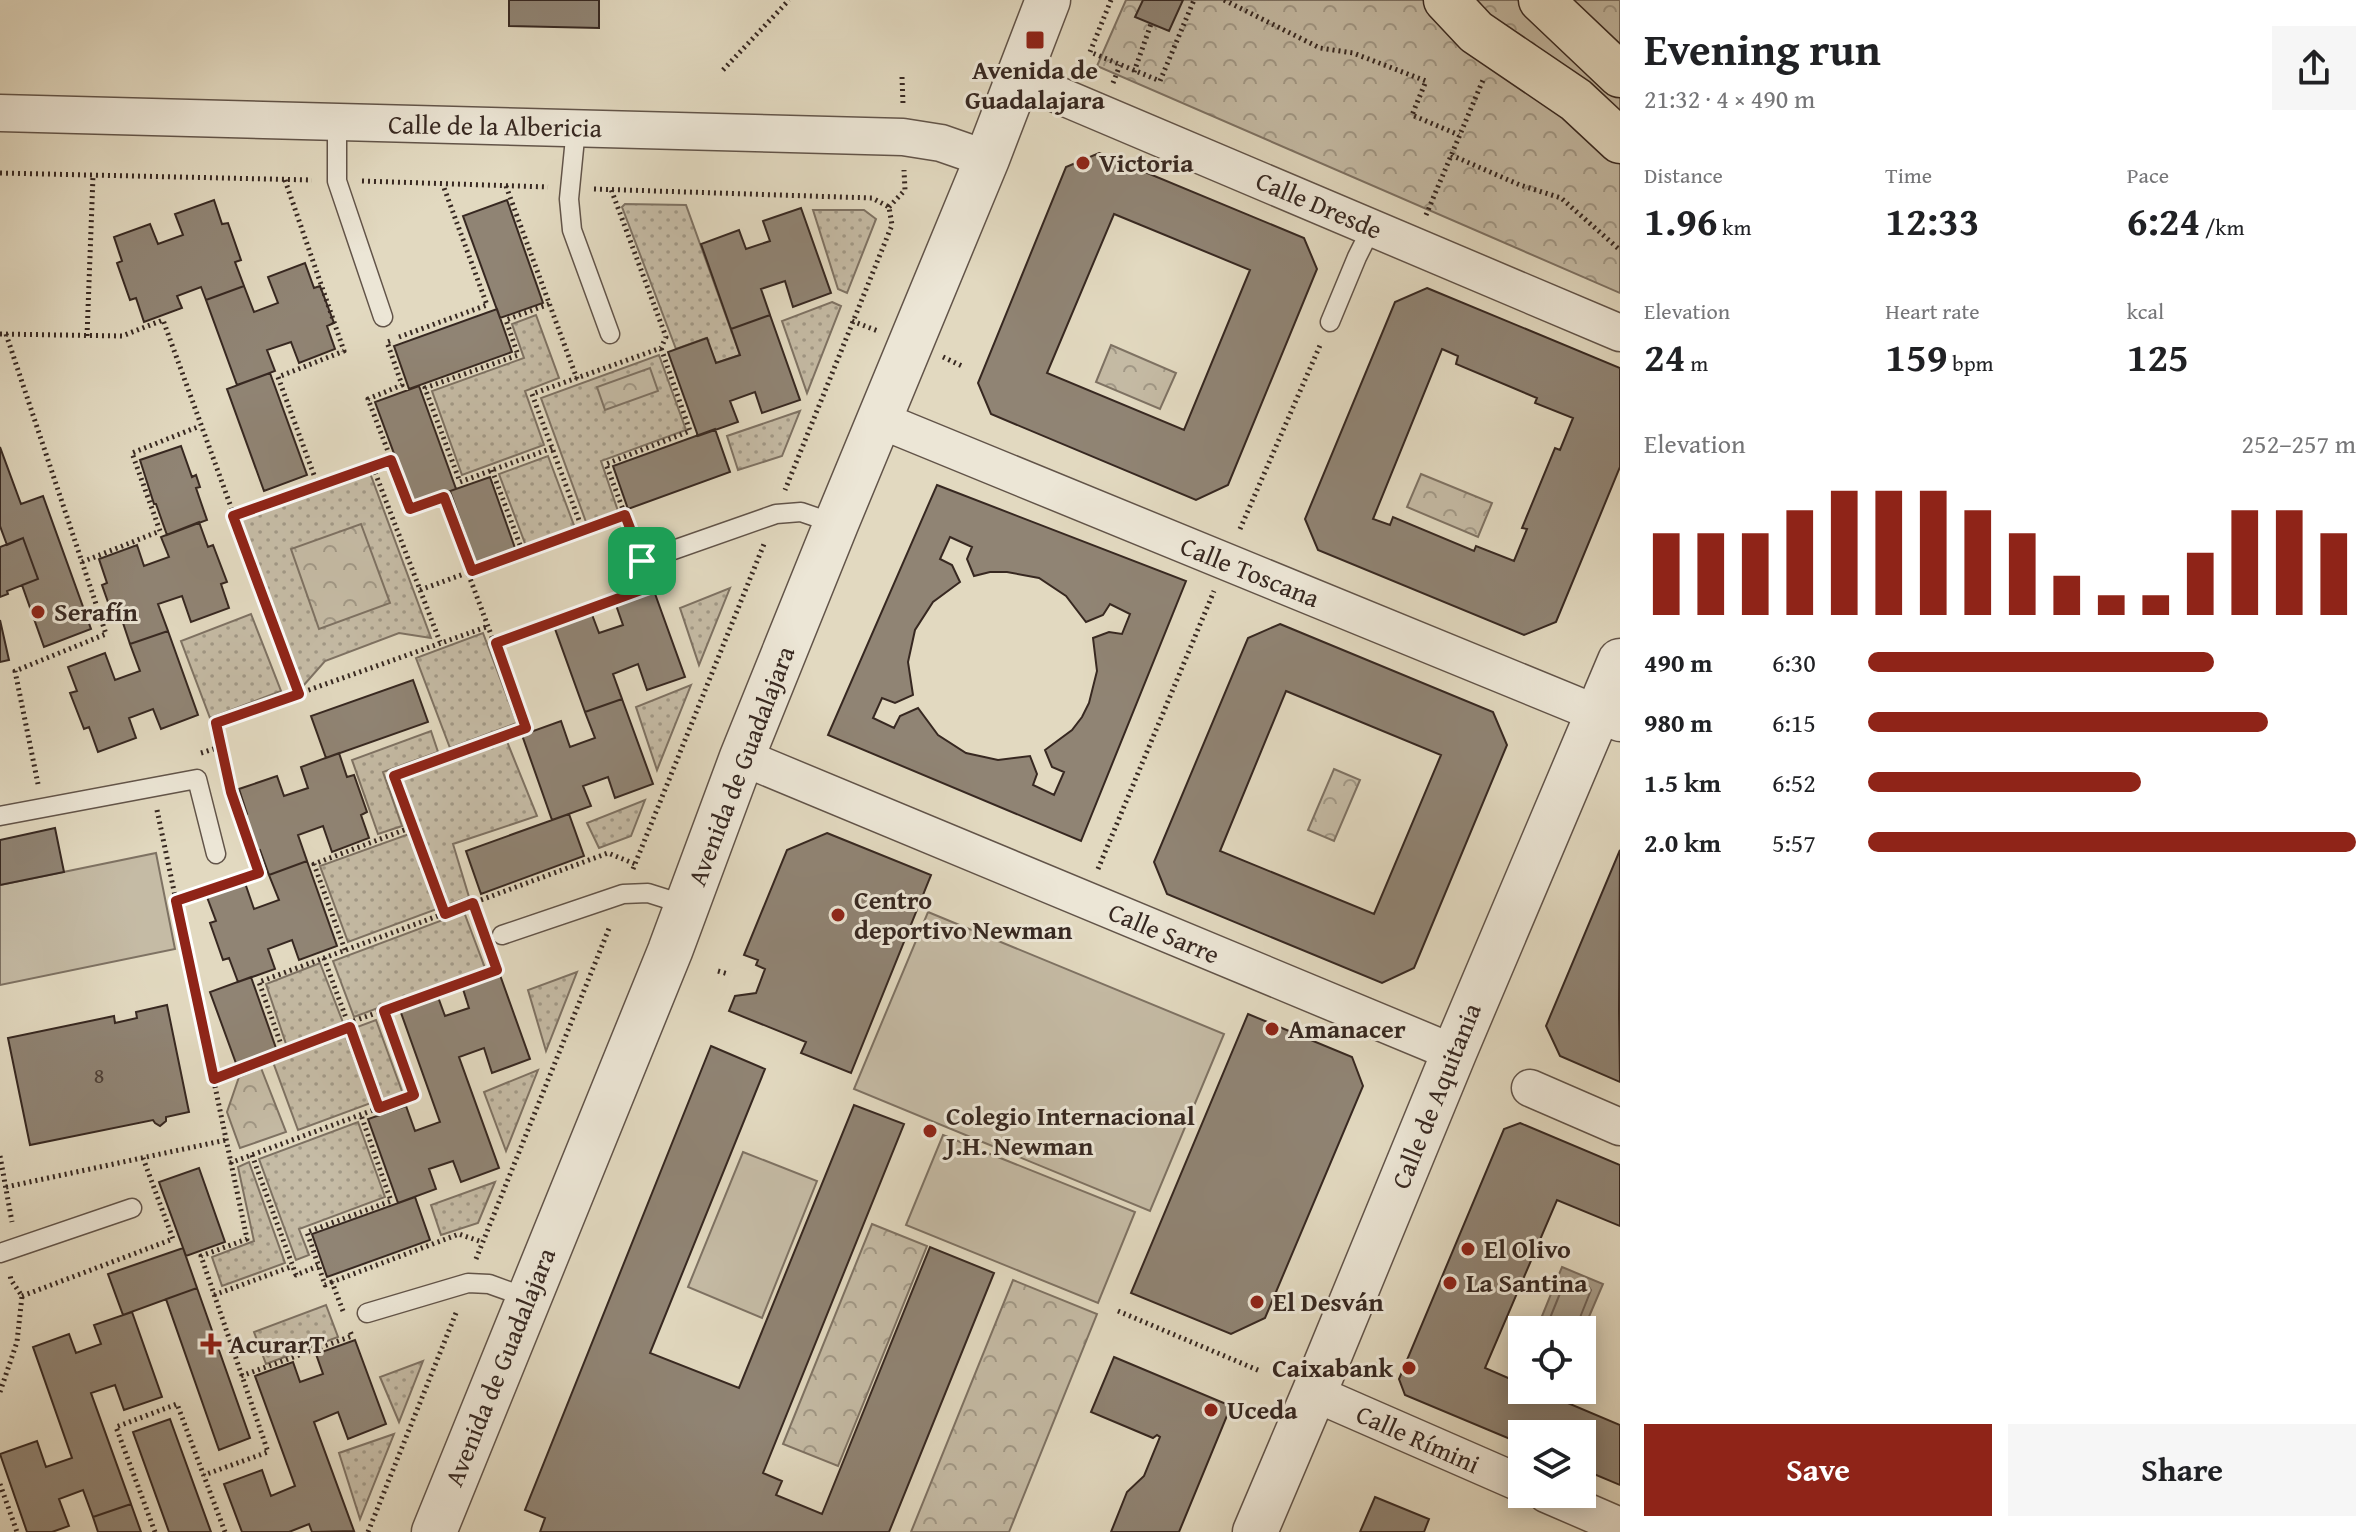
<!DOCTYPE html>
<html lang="en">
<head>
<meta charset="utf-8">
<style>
	:root { --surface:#fff; --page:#f6f6f6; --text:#202124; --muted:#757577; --accent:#8f2418 }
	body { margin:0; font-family:"Gentium Book Plus",serif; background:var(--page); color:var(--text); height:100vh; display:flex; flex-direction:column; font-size:30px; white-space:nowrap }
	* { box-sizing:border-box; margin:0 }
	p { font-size:26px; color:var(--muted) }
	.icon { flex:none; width:44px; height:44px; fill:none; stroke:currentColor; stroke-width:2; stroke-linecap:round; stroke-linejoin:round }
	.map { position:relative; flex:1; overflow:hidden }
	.sheet { display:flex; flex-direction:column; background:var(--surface); width:760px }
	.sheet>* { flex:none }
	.fabs { position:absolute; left:1508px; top:1316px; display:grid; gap:16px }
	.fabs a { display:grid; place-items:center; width:88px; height:88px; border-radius:0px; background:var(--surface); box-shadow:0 4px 20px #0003; font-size:40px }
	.pin { position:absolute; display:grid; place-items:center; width:68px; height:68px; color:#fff; margin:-34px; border-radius:16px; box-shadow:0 4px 12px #0006 }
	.round { display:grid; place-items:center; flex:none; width:84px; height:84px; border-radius:0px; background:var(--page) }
	.head { display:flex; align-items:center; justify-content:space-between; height:136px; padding:0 24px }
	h1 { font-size:44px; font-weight:600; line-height:60px }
	.metrics { display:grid; grid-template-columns:repeat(3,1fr); gap:12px; height:136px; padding:8px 24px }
	.metrics div { display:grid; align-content:center }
	.metrics b { font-size:40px; font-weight:600 }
	.metrics small { font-size:22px; font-weight:400 }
	.metrics p { font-size:22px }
	.chart { height:224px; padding:16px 24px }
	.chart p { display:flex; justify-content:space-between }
	.chart svg { width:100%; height:144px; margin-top:8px; stroke:var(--accent); stroke-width:6 }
	.primary-button { display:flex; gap:16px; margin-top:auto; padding:16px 24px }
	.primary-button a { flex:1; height:92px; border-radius:0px; background:var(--accent); color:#fff; font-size:32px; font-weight:600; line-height:92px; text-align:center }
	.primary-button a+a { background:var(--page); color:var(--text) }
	ul { padding:0 24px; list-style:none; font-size:26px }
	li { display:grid; grid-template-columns:128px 96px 1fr; align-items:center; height:60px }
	li i { height:20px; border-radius:10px; background:var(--accent) }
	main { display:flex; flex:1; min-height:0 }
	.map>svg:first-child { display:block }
	.grass { fill:url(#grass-dots); stroke:#7e7263; stroke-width:2 }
	.park { fill:url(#park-crowns); stroke:#7e7263; stroke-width:2 }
	.pitch { fill:#c5bba5; stroke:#7e7263; stroke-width:2 }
	.water { fill:#a89d8a; stroke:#7b6e60; stroke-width:2 }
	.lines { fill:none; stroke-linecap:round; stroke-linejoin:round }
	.shore { stroke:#706256; stroke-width:2 }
	.building { fill:#908474; stroke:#372821; stroke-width:2; fill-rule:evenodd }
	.service-casing { stroke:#625449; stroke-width:21 }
	.minor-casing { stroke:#625449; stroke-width:39 }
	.tertiary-casing { stroke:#625449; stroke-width:47 }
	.primary-casing { stroke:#372821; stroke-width:47 }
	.path { stroke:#372821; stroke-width:5; stroke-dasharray:2 4; stroke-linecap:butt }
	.service { stroke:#ece6d6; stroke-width:18 }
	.minor { stroke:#ece6d6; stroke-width:36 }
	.tertiary { stroke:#ece6d6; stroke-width:44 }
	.primary { stroke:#e2d9c0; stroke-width:44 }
	.route-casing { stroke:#fff; stroke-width:16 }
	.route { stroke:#8f2418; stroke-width:10 }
	.poi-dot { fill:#8f2418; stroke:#ece6d6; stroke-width:3 }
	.labels { text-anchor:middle; stroke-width:6; stroke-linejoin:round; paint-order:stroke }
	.number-label { font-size:22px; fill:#4d3f36 }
	.poi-label { font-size:26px; font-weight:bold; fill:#372821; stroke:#ece6d6; text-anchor:start }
	.street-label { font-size:26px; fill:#372821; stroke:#ece6d6 }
</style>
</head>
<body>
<main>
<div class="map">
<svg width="1620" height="1532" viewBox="0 0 1620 1532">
	<defs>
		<pattern id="grass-dots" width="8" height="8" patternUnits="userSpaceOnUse" patternTransform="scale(2)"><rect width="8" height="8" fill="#c5bba5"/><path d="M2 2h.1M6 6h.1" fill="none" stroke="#a19886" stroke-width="1.8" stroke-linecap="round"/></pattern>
		<pattern id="park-crowns" width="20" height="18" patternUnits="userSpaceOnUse" patternTransform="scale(2)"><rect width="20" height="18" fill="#c5bba5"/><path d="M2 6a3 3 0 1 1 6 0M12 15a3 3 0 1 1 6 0" fill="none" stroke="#a19886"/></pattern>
	</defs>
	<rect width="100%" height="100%" fill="#e2d9c0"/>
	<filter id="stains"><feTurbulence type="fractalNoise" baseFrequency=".0025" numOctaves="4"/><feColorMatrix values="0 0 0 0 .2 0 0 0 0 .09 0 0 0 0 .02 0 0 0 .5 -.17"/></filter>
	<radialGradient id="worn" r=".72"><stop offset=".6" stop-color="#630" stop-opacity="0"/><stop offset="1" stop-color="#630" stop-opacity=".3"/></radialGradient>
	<path class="grass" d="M625,204l61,1 54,150 -24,8 -10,-25 -30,11 -54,-142z
		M813,210h51l12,9 -29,74 -9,-4z
		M832,302l9,4 -34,87 -25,-72z
		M536,315l23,63 -34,13 19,54 -82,30 -30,-84 92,-33 -12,-34z
		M659,355l27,75 -85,31 17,50 -32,11 -45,-124z
		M800,411l-18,45 -44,14 -11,-34z
		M548,456l27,72 -49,18 -27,-72z
		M370,473l61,165 -32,-5 -74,28 -22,25 -64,-166z
		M730,588l-31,77 -19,-57z
		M251,614l30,77 -71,27 -29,-77z
		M483,633l34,90 -67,25 -34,-90z
		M691,685l-34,85 -21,-63z
		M431,731l7,21 -55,20 19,54 -24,8 -26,-74z
		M506,739l31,77 -84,28 16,53 -22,8 -45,-127z
		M645,800l-14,36 -32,12 -12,-25z
		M409,834l28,75 -89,33 -28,-76z
		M464,912l21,56 -131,49 -21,-56z
		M320,963l24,62 -57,22 -21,-63z
		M577,972l-31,79 -18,-61z
		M376,1020l27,74 -19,7 -27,-74z
		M345,1035l26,68 -73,27 -25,-68z
		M538,1070l-32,81 -22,-59z
		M358,1122l27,75 -86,32 10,26 -13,5 -37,-101z
		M249,1162l36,101 -63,23 -10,-29 42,-16 -16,-74z
		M495,1182l-17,41 -37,12 -10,-30z
		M326,1305l12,32 -72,27 -12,-32z
		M423,1361l-24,61 -19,-45z
		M394,1434l-34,85 -21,-66z"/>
	<path class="park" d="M1126,0h494v293l-523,-227z
		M1111,345l65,28 -16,36 -64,-27z
		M650,368l8,23 -53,19 -8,-23z
		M1421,474l71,29 -14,34 -71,-30z
		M361,524l29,79 -71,26 -28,-80z
		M1334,769l26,11 -26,61 -26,-11z
		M261,1068l25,64 -46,16 -13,-36 12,-35z
		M872,1224l55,22 -89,220 -55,-22z
		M1013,1280l84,34 -88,218h-98z"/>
	<path class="pitch" d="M156,853l19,96 -175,36v-100z
		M928,912l296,122 -74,177 -296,-122z
		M943,1135l192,77 -37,91 -192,-78z
		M743,1152l74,29 -55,137 -74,-31z"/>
	<path class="water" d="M1562,1267l41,17 -21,49v-3h-34l-10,-4z"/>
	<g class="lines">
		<path class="shore" d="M1548,1330v-7l17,-42 4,-2 20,8 2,3 -16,40"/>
	</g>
	<path class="building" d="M509,0h90v28l-90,-2z
		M1143,0h40l-14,31 -34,-14z
		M1099,153l205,85 13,31 -89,216 -32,15 -205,-86 -13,-31 88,-216zM1114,214l136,56 -66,160 -137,-57z
		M214,200l8,24 6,-1 6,17 7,20 -6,2 9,24 -38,14 -5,-13 -24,9 5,12 -38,14 -8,-24 -6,2 -13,-37 5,-2 -8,-24 36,-13 8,20 25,-9 -8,-21z
		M507,200l36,103 -43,15 -37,-102z
		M801,208l30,85 -38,14 -8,-26 -24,8 9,26 -39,14 -30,-85 38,-14 7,19 24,-8 -7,-20z
		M305,263l9,25 6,-2 14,37 -7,3 8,23 -36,14 -8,-21 -24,8 8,21 -38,14 -31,-85 38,-14 10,26 24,-9 -10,-26z
		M1427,288l193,80v99l-64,155 -32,13 -206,-85 -13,-31 90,-217zM1442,349l16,7 -2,8 81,34 -2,5 38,15 -13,32 -5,-2 -33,80 5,1 -13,32 -38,-15 -2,5 -81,-34 -3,8 -17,-6z
		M497,309l15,43 -103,37 -15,-43z
		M770,315l30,85 -38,13 -7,-21 -25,9 8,21 -40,14 -30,-84 39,-14 9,25 24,-8 -9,-26z
		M270,373l37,102 -43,16 -37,-102z
		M419,386l37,103 -43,16 -38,-103z
		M715,429l15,43 -102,37 -15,-43z
		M181,446l11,31 4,-2 4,12 -4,1 11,32 -40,15 -11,-31h-2l-14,-44z
		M0,447l21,57 22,-8 48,133 -47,18 -22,-62 16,-6 -15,-41 -16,7 -7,-19z
		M490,477l26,74 -40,14 -26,-74z
		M937,485l249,96 -105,260 -253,-106zM950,537l22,10 -5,12 7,17 16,-4h17l32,6 27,18 20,26 17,-7 7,-11 20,10 -8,20 -13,-2 -16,6 4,33 -8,32 -7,14 -10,13 -27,20 7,17 12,5 -10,23 -21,-10 4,-11 -7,-18 -32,4 -32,-7 -28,-18 -20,-27 -18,8 -6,12 -21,-10 9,-20 13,5 18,-8 -5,-33 7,-32 18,-28 27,-20 -8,-17 -12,-6z
		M199,522l9,25 5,-2 14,37 -6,2 8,24 -38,14 -9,-26 -24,8 10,27 -38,13 -8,-24 -7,2 -13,-37 5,-2 -8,-24 38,-14 7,21 25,-9 -8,-20z
		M23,538l15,41 -31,12 1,3 -8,3v-50z
		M654,591l31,86 -38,13 -9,-26 -25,10 9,25 -37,13 -31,-86 37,-14 8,21 24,-8 -7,-20z
		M0,620l9,40 -9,2z
		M1280,624l213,88 14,33 -93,223 -32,15 -215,-89 -13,-32 94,-224zM1286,691l155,64 -67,159 -154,-63z
		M168,631l30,84 -37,14 -8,-20 -24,9 7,20 -38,14 -9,-25 -5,2 -14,-36 7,-2 -9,-24 37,-14 10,27 25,-9 -10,-27z
		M413,680l15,42 -102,36 -15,-42z
		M622,699l31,85 -38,14 -7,-21 -25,9 8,20 -39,14 -30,-85 39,-14 9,26 25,-9 -10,-26z
		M339,753l8,24 7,-2 13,37 -6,3 8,23 -37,14 -9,-26 -25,9 9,26 -38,14 -9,-25 -5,2 -13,-36 5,-2 -8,-25 38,-13 7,20 24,-8 -7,-21z
		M569,814l15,42 -103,38 -15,-43z
		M55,828l9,44 -64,13v-45z
		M827,833l104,42 -80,198 -50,-20 5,-11 -77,-31 6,-15 21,-3 9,-24 -9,-4 2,-5 -14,-5 43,-105z
		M1620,850l-1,161 1,71 -60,-26 -14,-30z
		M307,861l30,85 -38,14 -7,-20 -24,9 7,20 -37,13 -9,-24 -6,2 -13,-37 6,-2 -9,-24 38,-14 9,26 25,-9 -10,-25z
		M500,975l30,84 -38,14 -8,-25 -25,9 40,111 -38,14 -8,-21 -24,8 7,20 -38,14 -30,-84 38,-13 9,25 25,-9 -40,-112 38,-13 7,19 24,-8 -6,-19z
		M251,977l26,74 -40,15 -27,-74z
		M167,1005l22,107 -23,5v4l-6,5 -5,-3 -2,-3 -123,25 -22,-107 106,-22 1,7 22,-5 -1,-6z
		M1248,1014l104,43 11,29 -98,232 -34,16 -100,-41z
		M711,1046l54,23 -115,284 89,35 115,-283 50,19 -141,349 19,8 -6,14 46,19 108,-267 64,26 -105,259h-349l5,-14 -20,-8z
		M1520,1123l100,42v61l-63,-26 -72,168 37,16v6h15l83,35v60l-38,-16v-35h-60v10l-117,-49 -6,-16 105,-250z
		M199,1168l26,74 -39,14 -27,-74z
		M415,1197l15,43 -103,37 -15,-43z
		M183,1248l14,40 -74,27 -15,-41z
		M197,1288l53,150 -31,12 -53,-151z
		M132,1312l30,85 -38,13 -9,-25 -24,8 40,111 -38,13 -10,-27 -24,9 10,27 -17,6h-25l-27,-78 37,-13 9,26 26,-9 -39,-111 36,-13 7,19 25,-9 -7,-19z
		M355,1340l31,84 -38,15 -10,-27 -24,10 40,109 -42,1 -3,-8 -20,8h-47l-18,-48 38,-14 9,26 24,-10 -40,-110 38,-14 7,20 23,-8 -7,-20z
		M1114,1357l117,49 -52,126h-68l16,-40 17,-16 16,-39 -3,-2 -4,3 -62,-26z
		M170,1419l41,113h-42l-36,-100z
		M1375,1497l54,22 -5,13h-64z
		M131,1504l10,28h-43l-5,-15z"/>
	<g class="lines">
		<defs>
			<path id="service" d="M337,123v58l46,136
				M576,128l-7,71 3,31 38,104
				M1330,322l27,-65 15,-30
				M662,554l114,-40 25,-2 35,12
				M0,816l197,-37 19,75
				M502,935l121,-41 25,-1 38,12
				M0,1253l132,-45
				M367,1313l101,-30 21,1 39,14"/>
			<path id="minor" d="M1018,78l602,255
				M0,113l903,24 38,6 46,16
				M880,420l740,303
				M742,757l712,296
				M1530,1088l90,39
				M1314,1393l208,91
				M1546,1494l74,32"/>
			<path id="tertiary" d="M434,1532l236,-581 72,-194 94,-233 151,-365 61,-159
				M1255,1532l59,-139 140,-340 166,-392"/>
			<path id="primary" d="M1446,0l30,32 100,68 44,41
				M1541,0l79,75"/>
		</defs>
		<use href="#service" class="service-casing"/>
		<use href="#minor" class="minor-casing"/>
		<use href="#tertiary" class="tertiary-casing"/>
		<use href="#primary" class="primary-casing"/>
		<path class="path" d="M1111,0l-21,52 70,29 34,-81
			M1224,0l96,48 33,5 73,28 -14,34 47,20
			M723,70l66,-70
			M1134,72l17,-48
			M902,77l1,27
			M1113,83l7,-18
			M1451,155l69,30 41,13 59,52
			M0,173l312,7
			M285,180l59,171 -66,26 40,109
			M362,181l186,6
			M506,186l71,193
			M594,189l278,9 17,9 3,18 -107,265
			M889,207l16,-17 -1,-20
			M1426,215l57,-135
			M549,304l-43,16 12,35 -93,33 35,94 92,-34
			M852,321l26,10
			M0,334l122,2 41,-16 136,374
			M6,334l100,300 -91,37 23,113
			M87,336l6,-160
			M399,337l88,-32 -44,-120
			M390,341l-3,1 15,43 -34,14 42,110 34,-12 28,74
			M943,357l21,10
			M373,467l67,175
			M492,470l31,83
			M233,516l158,-56
			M1240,529l81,-186
			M583,531l-51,-137 129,-46 5,-11 -55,-148
			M637,547l-31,-83 84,-33 -29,-83
			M82,562l78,-31 -28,-78 68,-27
			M420,590l205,-75
			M496,643l156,-57 -4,-10
			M201,753l22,-7
			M157,810l90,429 -46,17 67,196 -64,23
			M633,869l131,-325
			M1098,869l116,-278
			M176,901l83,-28 -28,-81 -15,-69 273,-97
			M473,903l7,20
			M445,914l-51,-138 132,-48 -58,-155
			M345,950l-31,-86 98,-37
			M324,958l55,150
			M718,971l10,3
			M348,1023l149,-53 -4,-11
			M284,1053l-25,-71 349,-129 27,11
			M214,1079l136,-52
			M252,1155l44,120 22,-9
			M0,1156l12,66
			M230,1163l184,-68 -30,-84
			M6,1187l220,-47
			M476,1259l134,-333
			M332,1282l-7,3 -18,-53 84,-31 -30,-86
			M214,1295l79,-29
			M22,1296l151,-57 -30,-81
			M343,1311l-11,-29 127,-48 23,8
			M1118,1311l142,60
			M241,1376l111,-40 -2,-5
			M0,1392l17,-50 5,-46 -11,-16 -1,-5
			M0,1484l17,48
			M155,1532l-39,-105 61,-23 48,128
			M368,1532l88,-219"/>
		<use href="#service" class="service"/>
		<use href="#minor" class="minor"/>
		<use href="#tertiary" class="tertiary"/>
		<use href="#primary" class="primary"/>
	</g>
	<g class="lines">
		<defs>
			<path id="route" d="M391,460l19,49 34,-12 28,74 153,-56 27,71 -156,57 30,85 -132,48 51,138 28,-11 24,67 -113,41 30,84 -35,13 -29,-81 -136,52 -38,-178 83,-28 -28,-81 -15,-69 83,-29 -66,-178z"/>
		</defs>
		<use href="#route" class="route-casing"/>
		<use href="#route" class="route"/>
	</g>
	<g class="poi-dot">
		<rect x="1025" y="30" width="20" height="20" rx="4"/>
		<circle cx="1083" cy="163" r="8"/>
		<circle cx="38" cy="612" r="8"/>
		<circle cx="838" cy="915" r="8"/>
		<circle cx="1272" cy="1029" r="8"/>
		<circle cx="930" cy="1131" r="8"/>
		<circle cx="1468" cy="1249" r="8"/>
		<circle cx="1450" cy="1283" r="8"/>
		<circle cx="1257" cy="1302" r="8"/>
		<path d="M207 1332h8v8h8v8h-8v8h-8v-8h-8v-8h8z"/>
		<circle cx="1409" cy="1368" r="8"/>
		<circle cx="1211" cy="1410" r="8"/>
	</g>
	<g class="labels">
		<g class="number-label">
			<text x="99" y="1083">8</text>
		</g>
		<g class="poi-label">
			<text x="1035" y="79" text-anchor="middle">Avenida de<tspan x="1035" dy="30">Guadalajara</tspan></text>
			<text x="1099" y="172">Victoria</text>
			<text x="54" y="621">Serafín</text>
			<text x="854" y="909">Centro<tspan x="854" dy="30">deportivo Newman</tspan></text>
			<text x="1288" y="1038">Amanacer</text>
			<text x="946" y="1125">Colegio Internacional<tspan x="946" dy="30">J.H. Newman</tspan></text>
			<text x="1484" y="1258">El Olivo</text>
			<text x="1466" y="1292">La Santina</text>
			<text x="1273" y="1311">El Desván</text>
			<text x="229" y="1353">AcurarT</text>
			<text x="1393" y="1377" text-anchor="end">Caixabank</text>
			<text x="1227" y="1419">Uceda</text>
		</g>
		<g class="street-label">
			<text transform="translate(495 126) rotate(1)" y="9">Calle de la Albericia</text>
			<text transform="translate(1319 205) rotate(23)" y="9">Calle Dresde</text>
			<text transform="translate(1250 572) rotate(22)" y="9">Calle Toscana</text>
			<text transform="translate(741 766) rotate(-69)" y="9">Avenida de Guadalajara</text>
			<text transform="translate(1164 933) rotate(23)" y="9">Calle Sarre</text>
			<text transform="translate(1436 1096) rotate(-68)" y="9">Calle de Aquitania</text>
			<text transform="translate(500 1367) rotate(-68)" y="9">Avenida de Guadalajara</text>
			<text transform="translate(1418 1439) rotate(24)" y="9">Calle Rímini</text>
		</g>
	</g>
	<rect width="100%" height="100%" filter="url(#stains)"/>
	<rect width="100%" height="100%" fill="url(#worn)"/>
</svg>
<div class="fabs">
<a><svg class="icon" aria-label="locate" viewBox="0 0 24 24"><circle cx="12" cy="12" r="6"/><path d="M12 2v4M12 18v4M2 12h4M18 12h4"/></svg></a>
<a><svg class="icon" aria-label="layers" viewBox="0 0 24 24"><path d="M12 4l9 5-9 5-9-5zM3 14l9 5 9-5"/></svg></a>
</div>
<div class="pin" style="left:642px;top:561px;background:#1e9e55"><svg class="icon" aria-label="arrive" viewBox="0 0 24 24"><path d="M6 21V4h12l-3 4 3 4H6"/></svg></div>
</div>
<section class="sheet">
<div class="head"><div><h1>Evening run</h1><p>21:32 · 4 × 490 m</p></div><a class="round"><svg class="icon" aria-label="share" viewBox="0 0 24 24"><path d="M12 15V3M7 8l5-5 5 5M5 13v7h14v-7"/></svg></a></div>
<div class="metrics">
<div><p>Distance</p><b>1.96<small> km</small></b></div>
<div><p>Time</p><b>12:33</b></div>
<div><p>Pace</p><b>6:24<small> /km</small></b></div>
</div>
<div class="metrics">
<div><p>Elevation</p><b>24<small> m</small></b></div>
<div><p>Heart rate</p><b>159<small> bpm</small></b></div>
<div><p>kcal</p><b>125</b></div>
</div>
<div class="chart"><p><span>Elevation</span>252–257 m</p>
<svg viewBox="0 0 160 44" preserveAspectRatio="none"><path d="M5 44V19M15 44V19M25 44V19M35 44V12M45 44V6M55 44V6M65 44V6M75 44V12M85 44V19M95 44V32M105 44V38M115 44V38M125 44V25M135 44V12M145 44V12M155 44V19"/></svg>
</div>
<ul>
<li><b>490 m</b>6:30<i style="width:71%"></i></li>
<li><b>980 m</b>6:15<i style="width:82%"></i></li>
<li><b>1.5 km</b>6:52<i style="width:56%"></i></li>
<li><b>2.0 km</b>5:57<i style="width:100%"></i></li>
</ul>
<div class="primary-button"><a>Save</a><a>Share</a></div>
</section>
</main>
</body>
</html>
